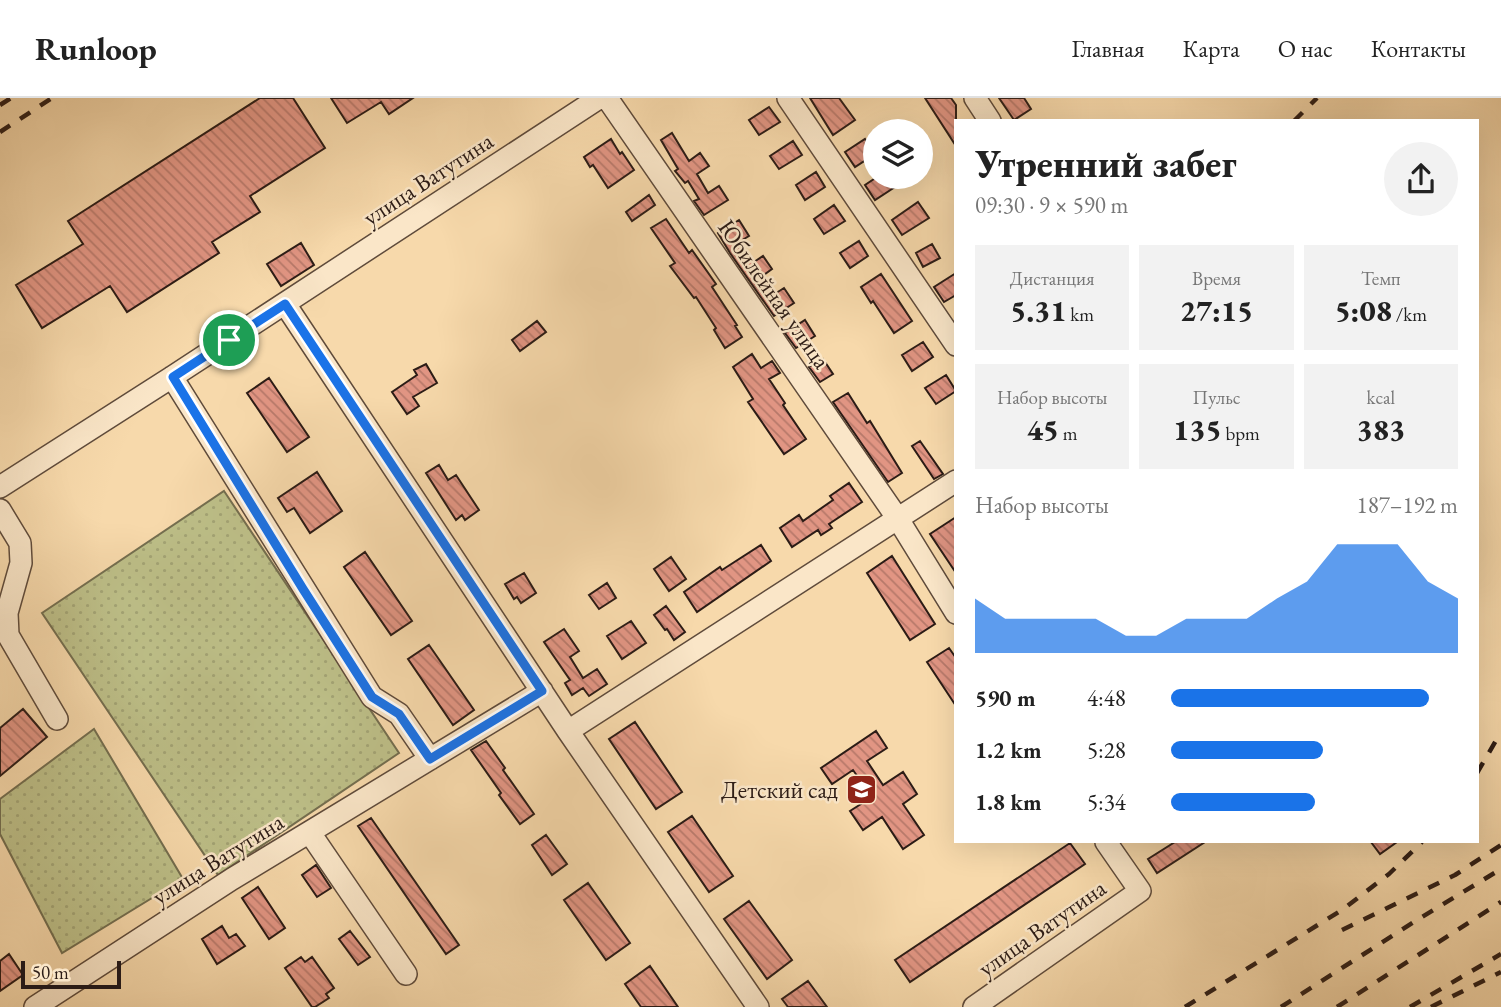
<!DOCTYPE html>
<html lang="ru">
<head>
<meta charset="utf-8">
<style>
	:root { --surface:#fff; --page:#f2f2f2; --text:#222; --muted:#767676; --line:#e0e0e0; --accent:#1a73e8 }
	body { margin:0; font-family:"EB Garamond",serif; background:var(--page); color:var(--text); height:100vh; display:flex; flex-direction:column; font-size:26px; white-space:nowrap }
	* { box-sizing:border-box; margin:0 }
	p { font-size:23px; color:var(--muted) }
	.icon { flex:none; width:38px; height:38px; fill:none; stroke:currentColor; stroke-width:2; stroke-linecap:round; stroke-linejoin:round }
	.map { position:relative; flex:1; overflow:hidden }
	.sheet { position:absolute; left:954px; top:21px; width:525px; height:724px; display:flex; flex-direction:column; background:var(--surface); border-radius:0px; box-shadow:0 7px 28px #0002 }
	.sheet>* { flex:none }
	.controls { position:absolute; left:863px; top:21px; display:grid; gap:14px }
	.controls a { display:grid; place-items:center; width:70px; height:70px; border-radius:50%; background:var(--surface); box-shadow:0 7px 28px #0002; font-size:35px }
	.scale { position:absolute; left:21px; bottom:18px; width:100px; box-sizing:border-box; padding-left:7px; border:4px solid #2c1c16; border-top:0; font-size:19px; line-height:24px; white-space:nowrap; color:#2c1c16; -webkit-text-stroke:5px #fae6c8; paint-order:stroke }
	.pin { position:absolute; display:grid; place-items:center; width:60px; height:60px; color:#fff; margin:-30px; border:4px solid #fff; border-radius:50%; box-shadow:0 2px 7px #0007 }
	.round { display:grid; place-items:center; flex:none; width:74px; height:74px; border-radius:37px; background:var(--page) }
	.head { display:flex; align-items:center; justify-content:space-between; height:119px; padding:0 21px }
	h1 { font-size:38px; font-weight:800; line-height:52px }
	.stats { display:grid; grid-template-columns:repeat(3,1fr); gap:10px; height:119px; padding:7px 21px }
	.stats div { display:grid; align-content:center; border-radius:0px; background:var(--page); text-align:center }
	.stats b { font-size:30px; font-weight:800 }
	.stats small { font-size:19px; font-weight:400 }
	.stats p { font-size:19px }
	.chart { height:196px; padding:14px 21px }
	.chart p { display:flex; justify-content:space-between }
	.chart svg { width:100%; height:126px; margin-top:7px; fill:var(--accent); opacity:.7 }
	ul { padding:0 21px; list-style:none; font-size:23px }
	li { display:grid; grid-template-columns:112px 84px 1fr; align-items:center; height:52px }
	li i { height:18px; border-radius:9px; background:var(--accent) }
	header { display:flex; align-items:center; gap:42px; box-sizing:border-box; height:98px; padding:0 35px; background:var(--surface); border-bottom:2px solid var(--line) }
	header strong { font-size:33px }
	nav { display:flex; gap:38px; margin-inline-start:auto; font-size:24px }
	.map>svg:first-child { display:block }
	.park { fill:url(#park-dots); stroke:#746e4f; stroke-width:2 }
	.building { fill:url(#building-back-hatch); stroke:#2c1c16; stroke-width:2 }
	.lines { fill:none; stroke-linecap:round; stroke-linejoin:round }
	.minor-casing { stroke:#5f4b3b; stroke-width:24 }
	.minor { stroke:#fae6c8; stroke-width:21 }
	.rail { stroke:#2c1c16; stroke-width:4.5; stroke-dasharray:12 12; stroke-linecap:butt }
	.route-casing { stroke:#fff; stroke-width:14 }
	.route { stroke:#1a73e8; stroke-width:9 }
	.labels { text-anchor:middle; stroke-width:5; stroke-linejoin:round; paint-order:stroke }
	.street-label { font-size:24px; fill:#2c1c16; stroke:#fae6c8 }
	.poi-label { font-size:24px; fill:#2c1c16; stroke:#fae6c8; text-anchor:end }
</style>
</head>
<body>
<header>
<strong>Runloop</strong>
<nav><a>Главная</a><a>Карта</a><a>О нас</a><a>Контакты</a></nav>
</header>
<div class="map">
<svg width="1501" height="909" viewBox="0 0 1501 909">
	<defs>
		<pattern id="park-dots" width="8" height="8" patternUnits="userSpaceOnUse" patternTransform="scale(1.75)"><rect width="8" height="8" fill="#bdbf88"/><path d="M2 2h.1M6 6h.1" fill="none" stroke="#a3a475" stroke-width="1.8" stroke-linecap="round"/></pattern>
		<pattern id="building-back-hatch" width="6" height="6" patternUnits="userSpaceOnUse" patternTransform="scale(1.75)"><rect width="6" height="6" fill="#e19583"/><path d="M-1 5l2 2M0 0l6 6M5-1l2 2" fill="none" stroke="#b7796a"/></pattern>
	</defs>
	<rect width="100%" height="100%" fill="#f7d9ab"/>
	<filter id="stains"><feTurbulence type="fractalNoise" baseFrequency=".00286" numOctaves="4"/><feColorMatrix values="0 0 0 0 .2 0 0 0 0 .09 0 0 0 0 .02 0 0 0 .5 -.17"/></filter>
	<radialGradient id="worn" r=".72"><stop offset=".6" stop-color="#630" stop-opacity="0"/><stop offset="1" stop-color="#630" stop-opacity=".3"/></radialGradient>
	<path class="park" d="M224,393l175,262 -181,122 -176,-262z
		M94,631l89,150 -121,74 -62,-119v-35z"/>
	<path class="building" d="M260,0h33l32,50 -75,48 10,16 -48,30 7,11 -92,59 -17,-26 -68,42 -26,-43 67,-41 -15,-23z
		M331,0h82l-24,16 -8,-12 -34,21z
		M810,0h29l16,22 -22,15z
		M925,0h26l5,7v41z
		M999,0h25l7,11 -17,11z
		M769,9l11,15 -21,13 -10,-15z
		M672,35l17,28 11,-8 9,13 -12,8 11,19 11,-7 9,14 -24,15 -10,-14 5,-2 -11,-18 -3,2 -10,-12 3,-2 -17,-29z
		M611,41l9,15 2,-2 12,18 -26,18 -15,-23 -3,2 -6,-10z
		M865,41l10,15 -20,13 -10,-15z
		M793,43l9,14 -23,14 -9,-13z
		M816,74l9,15 -20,13 -9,-15z
		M877,79h12l6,10 -20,13 -10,-15z
		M649,97l6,10 -23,16 -6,-9z
		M918,104l11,16 -27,17 -10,-15z
		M834,107l11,16 -21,13 -10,-15z
		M666,121l23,34 3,-3 24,34 -4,3 25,38 -2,1 7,11 -17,11 -11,-18 2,-2 -20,-31 -2,1 -24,-32 5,-3 -24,-35z
		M739,122l10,16 -10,6 15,20 9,-6 9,13 -11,8 12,18 11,-7 10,15 -20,13 -44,-63 -12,-20z
		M859,143l9,15 -18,12 -10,-15z
		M301,145l13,22 -33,21 -14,-22z
		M932,146l8,14 -17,9 -7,-14z
		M956,175v22l-12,7 -10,-15z
		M881,176l31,47 -18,12 -21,-32 -2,2 -10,-16z
		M805,222l10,16 -19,12 -11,-15z
		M537,223l9,11 -26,19 -8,-11z
		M923,244l10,15 -21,14 -10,-16z
		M752,256l9,14 11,-7 8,12 -11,6 16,24 -2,2 23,34 -22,15 -36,-52 5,-3 -20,-32z
		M823,261l10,15 -13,8 -11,-15z
		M426,266l11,19 -24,14 6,9 -12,8 -15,-22 25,-17 -3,-5z
		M946,277l10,16 -20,13 -11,-16z
		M269,280l40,59 -22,15 -40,-59z
		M848,295l19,30 3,-2 32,52 -14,9 -55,-80z
		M920,343l23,33 -9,5 -22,-33z
		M439,367l9,15 8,-5 23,35 -14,10 -3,-5 -6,5 -30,-47z
		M317,374l25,39 -32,22 -16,-25 -7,4 -9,-14z
		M849,385l13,19 -33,22 3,4 -11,7 -3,-5 -26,17 -12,-19 19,-13 4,6 30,-21 -3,-4z
		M956,419v56l-26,-39z
		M761,447l10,16 -74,51 -13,-20 36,-25 2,3z
		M365,454l47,69 -21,14 -47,-68z
		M892,458l43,68 -25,16 -43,-67z
		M671,459l15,22 -17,12 -15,-22z
		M524,475l12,20 -15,10 -4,-6 -3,2 -9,-15z
		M607,485l9,15 -17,11 -10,-14z
		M666,508l19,26 -11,8 -7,-11 -2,1 -11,-15z
		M631,523l15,22 -24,16 -15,-23z
		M564,531l15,22 -9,6 13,21 14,-9 10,15 -18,12 -6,-8 -11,7 -7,-12 5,-3 -26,-38z
		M429,547l45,65 -21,15 -45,-66z
		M949,550l7,10v48l-29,-44z
		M23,611l24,28 -47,39v-48z
		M635,624l47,70 -26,17 -47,-70z
		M876,633l11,17 -20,13 16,24 20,-13 14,22 -14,10 21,31 -21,14 -21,-32 -19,13 -13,-19 22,-14 -19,-27 -21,14 -11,-16z
		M486,643l19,27 -2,2 31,44 -14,10 -21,-29 2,-2 -30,-43z
		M692,718l41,60 -24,16 -41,-60z
		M371,720l88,127 -13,9 -88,-128z
		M546,737l21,29 -15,11 -20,-30z
		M1175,744h30l-48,31 -9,-14z
		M1371,744h26l-17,12z
		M1070,745l15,21 -175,118 -15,-22z
		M316,767l15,23 -14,9 -15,-22z
		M588,785l42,60 -24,17 -42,-60z
		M258,789l27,41 -16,11 -27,-41z
		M749,803l43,59 -25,19 -43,-60z
		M222,828l7,12 7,-4 9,12 -28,18 -15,-25z
		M350,833l20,26 -12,8 -19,-26z
		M9,856l14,21 -23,16v-30z
		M301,859l4,5 7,-5 22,31 -8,6 3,4 -14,9h-3l-27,-39z
		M650,868l28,41h-37l-16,-23z
		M808,883l19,26h-39l-6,-8z"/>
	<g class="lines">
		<defs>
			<path id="minor" d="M607,0l291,421 58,94
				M788,0l168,247
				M975,0l15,23
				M285,206l283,427 190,276
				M172,279l200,320 27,17 31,45
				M0,389l172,-110 427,-279
				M0,412l20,33 1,20 -14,50 1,22 49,84
				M568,633l388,-250
				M310,735l96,141
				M35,909l197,-128 310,-188
				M974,909l166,-116 -34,-49"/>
		</defs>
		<use href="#minor" class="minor-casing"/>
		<use href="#minor" class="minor"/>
		<path class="rail" d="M0,7l11,-7
			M1294,23l23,-23
			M0,34l52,-34
			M1477,675l24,-41
			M1342,832l113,-55 46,-30
			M1185,909l157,-97 47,-36 33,-32
			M1281,909l136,-87 84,-51
			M1337,909l164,-105
			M1410,909l91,-53
			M1431,909l70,-35"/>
	</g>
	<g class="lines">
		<defs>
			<path id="route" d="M285,206l257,387 -112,68 -31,-45 -27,-17 -69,-108 -130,-212z"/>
		</defs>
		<use href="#route" class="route-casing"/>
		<use href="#route" class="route"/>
	</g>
	<defs>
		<symbol id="school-square" viewBox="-11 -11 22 22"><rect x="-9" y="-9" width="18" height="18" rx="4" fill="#8f2418" stroke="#fae6c8"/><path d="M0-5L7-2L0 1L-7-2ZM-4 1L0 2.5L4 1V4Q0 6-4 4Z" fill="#fff"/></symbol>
	</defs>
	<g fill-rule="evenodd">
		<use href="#school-square" x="844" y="674" width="35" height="35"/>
	</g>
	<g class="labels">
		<g class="street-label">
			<text transform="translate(428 81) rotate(-33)" y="8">улица Ватутина</text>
			<text transform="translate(774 196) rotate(55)" y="8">Юбилейная улица</text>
			<text transform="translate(218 761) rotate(-32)" y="8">улица Ватутина</text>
			<text transform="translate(1042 830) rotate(-35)" y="8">улица Ватутина</text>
		</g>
		<g class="poi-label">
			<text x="838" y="700">Детский сад</text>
		</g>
	</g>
	<rect width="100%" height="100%" filter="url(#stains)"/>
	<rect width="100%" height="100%" fill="url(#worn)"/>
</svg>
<div class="controls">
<a><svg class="icon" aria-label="layers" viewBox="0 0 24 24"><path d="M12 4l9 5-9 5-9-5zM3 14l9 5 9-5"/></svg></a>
</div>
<div class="scale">50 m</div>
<div class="pin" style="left:229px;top:242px;background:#1e9e55"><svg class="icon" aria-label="arrive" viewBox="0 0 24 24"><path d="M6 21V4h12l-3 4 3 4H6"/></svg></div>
<section class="sheet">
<div class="head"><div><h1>Утренний забег</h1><p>09:30 · 9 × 590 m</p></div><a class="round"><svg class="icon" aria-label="share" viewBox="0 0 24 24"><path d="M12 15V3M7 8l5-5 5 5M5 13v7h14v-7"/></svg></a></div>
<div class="stats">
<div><p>Дистанция</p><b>5.31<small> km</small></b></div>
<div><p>Время</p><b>27:15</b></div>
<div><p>Темп</p><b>5:08<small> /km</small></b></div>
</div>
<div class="stats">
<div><p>Набор высоты</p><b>45<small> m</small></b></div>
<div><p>Пульс</p><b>135<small> bpm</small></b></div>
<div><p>kcal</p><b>383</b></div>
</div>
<div class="chart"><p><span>Набор высоты</span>187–192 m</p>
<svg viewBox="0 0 160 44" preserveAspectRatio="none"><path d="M0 44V25L10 32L20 32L30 32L40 32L50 38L60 38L70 32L80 32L90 32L100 25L110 19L120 6L130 6L140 6L150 19L160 25V44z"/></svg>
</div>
<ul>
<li><b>590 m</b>4:48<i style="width:90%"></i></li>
<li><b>1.2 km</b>5:28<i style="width:53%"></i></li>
<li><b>1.8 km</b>5:34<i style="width:50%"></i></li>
</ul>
</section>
</div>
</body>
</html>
